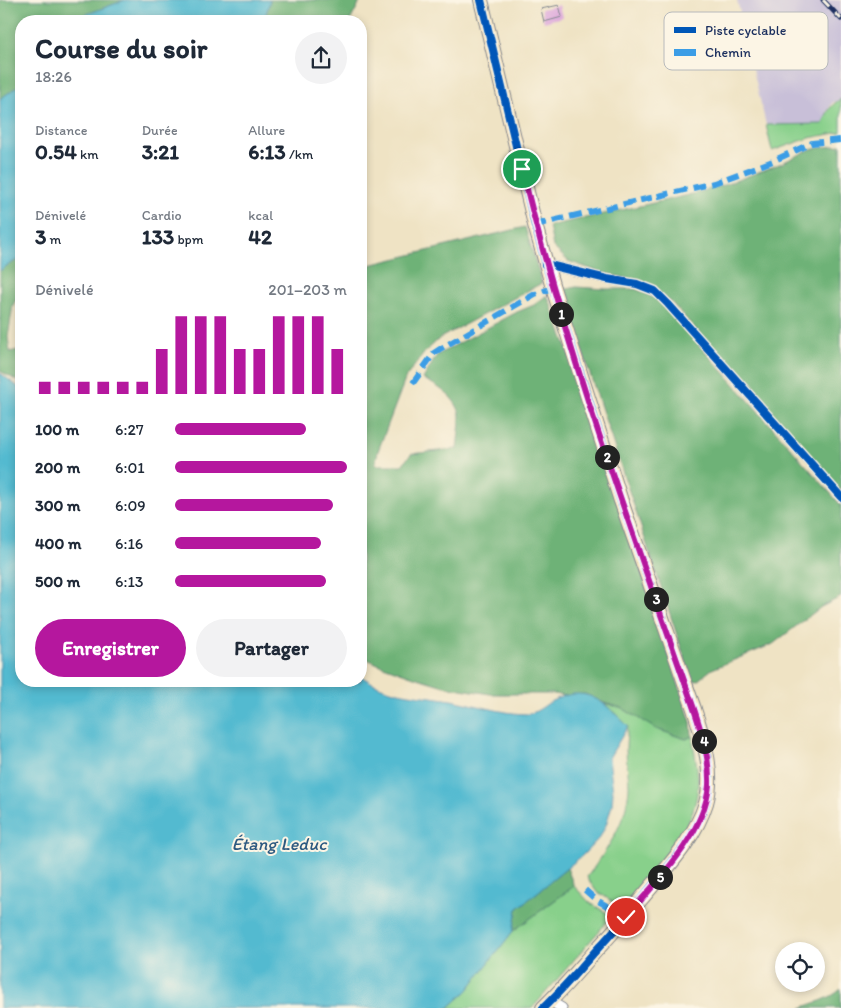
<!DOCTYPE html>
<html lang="fr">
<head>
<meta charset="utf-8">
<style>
	:root { --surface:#fff; --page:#f2f2f3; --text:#1f2937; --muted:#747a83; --accent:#b5179e }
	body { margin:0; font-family:Itim,sans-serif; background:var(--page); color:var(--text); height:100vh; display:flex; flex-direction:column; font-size:19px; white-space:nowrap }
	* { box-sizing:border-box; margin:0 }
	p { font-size:16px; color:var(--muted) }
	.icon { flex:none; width:28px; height:28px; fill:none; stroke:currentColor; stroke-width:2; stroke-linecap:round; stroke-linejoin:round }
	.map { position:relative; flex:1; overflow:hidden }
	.drawer { position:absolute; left:15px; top:15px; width:352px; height:672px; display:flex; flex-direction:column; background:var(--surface); border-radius:20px; box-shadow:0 2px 8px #0003 }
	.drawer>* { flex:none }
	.tools { position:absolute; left:775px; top:942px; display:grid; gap:10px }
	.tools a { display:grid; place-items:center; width:50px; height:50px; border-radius:50%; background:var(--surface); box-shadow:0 2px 8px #0003; font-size:25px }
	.pin { position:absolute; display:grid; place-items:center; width:42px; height:42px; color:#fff; margin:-21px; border:2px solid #fff; border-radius:50%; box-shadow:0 1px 5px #0007 }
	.km { position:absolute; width:25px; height:25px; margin:-12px; border-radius:50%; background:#222; color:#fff; font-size:14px; line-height:25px; text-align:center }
	.round { display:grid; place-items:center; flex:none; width:52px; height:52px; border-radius:26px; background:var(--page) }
	.headline { display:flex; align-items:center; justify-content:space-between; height:85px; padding:0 20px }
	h1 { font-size:28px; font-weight:700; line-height:38px }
	.metrics { display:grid; grid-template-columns:repeat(3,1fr); gap:8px; height:85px; padding:5px 20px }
	.metrics div { display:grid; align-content:center }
	.metrics b { font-size:21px; font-weight:700 }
	.metrics small { font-size:14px; font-weight:400 }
	.metrics p { font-size:14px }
	.chart { height:140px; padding:10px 20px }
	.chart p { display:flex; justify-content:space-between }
	.chart svg { width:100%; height:90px; margin-top:5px; stroke:var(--accent); stroke-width:6 }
	.cta { display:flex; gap:10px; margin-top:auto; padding:10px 20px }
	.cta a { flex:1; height:58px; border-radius:30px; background:var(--accent); color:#fff; font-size:20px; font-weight:700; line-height:58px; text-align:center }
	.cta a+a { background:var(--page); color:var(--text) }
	ul { padding:0 20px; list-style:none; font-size:16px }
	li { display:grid; grid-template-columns:80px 60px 1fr; align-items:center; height:38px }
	li i { height:12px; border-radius:6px; background:var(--accent) }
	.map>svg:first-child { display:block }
	.industrial { fill:#c8bfd8 }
	.green { fill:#88d08b; stroke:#528074 }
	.forest { fill:#6eb277; stroke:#44706a }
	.water { fill:#52bad0; stroke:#367497 }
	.building { fill:#dba4da }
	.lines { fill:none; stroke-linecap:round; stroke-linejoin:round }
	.street-casing { stroke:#858991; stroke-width:11 }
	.secondary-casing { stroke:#858991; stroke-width:16 }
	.street { stroke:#fff; stroke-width:9 }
	.secondary { stroke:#fae7c3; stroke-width:14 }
	.rail-casing { stroke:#1b2f5e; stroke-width:5 }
	.rail { stroke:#fcf5e5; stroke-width:3; stroke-dasharray:9; stroke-linecap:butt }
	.quiet { stroke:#3b9de6; stroke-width:6; stroke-dasharray:12 6; stroke-linecap:butt }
	.cycleway-casing { stroke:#fcf5e5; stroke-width:11 }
	.cycleway { stroke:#0057b8; stroke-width:8 }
	.route-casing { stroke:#fff; stroke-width:10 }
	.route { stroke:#b5179e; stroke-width:6 }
	.labels { text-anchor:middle; stroke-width:4; stroke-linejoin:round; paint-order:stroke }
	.water-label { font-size:18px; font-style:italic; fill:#2c5980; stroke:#fcf5e5 }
	.key { fill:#fcf5e5; stroke:#b8babc; stroke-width:1 }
	.key-label { font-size:14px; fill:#1b2f5e }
</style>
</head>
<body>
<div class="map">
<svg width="841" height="1008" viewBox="0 0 841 1008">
	<rect width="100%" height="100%" fill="#fcf5e5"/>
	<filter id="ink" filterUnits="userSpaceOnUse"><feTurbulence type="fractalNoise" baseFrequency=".02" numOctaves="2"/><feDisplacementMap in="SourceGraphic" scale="10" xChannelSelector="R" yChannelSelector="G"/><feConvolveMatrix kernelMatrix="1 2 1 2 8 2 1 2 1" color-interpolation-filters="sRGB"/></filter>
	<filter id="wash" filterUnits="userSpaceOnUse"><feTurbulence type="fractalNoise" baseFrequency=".0096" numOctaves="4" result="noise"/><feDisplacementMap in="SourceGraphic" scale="20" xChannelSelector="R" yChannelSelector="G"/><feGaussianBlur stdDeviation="1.12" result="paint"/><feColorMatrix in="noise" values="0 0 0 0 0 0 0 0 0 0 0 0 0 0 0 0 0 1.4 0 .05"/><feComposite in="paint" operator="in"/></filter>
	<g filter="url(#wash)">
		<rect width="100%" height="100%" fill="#efe3c4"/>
		<path class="industrial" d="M737,0h104v99l-9,4 -5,9 -4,12 -57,1z"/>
		<path class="green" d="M841,99v33l-32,6 -37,13 -6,-26 57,-1c4,-12 7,-19 18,-25z
			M604,703l18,5 34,21 30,10 6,-3c2,14 5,28 6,42 2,50 -45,96 -76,130l-26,-17 -9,-14c20,-27 40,-55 42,-90 0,-13 -3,-25 -3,-38 0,-8 1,-16 2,-23z
			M574,886l16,17 22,13 -77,89 -4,3h-83l19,-17 46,-60z"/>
		<path class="forest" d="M0,0h125l-43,16 -4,5h-57v63l-21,15z
			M270,0h91l-11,21h-86z
			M841,145v346l-170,-189 -36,-22 -33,-7 -34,-12 -15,-14 -4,-21 136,-30 42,-12 55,-21 29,-14z
			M525,227l17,56 -102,55 -15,14 -19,25 -28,74 -3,14h27l9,-11 46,-5c1,-10 3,-22 3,-32 0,-17 -23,-32 -37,-38l14,-24 80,-43 17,-7 13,-10 17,44 127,383 1,14 -6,3 -30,-10 -34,-21 -18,-5 -19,-9 -19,2 -12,-2h-64l-46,-8 -30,-9 -36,-13 -17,-8v-389z
			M21,258v33l-8,14 -5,32 2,15 11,-3v34l-21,-12v-100l4,-4z
			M576,287l30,2h30l24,11 181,205v92l-20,10 -48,37 -61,25 -15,12 -5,-1 -130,-390z
			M567,868l7,18 -61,45 4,-22z
			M841,989v19h-40c14,-6 28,-8 40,-19z"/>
		<path class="water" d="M125,0h145l-6,21h-186l4,-5z
			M21,84v174l-16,9 -5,4v-172z
			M0,373l21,16v292h340v-5c27,19 54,18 84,23 28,4 55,15 83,15 8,-1 17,-9 24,-13 35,-18 51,1 76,25l-19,32 4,34 -1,13 -6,20 -6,12 -17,18 -66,54 -4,22 -46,60 -19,17h-448z"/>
		<g id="blocks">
			<path class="building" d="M559,5l3,12 -18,5 -3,-13z"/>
		</g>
	</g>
	<g filter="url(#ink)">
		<use href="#blocks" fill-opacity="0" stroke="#858991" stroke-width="1"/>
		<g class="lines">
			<defs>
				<path id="street" d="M545,264l62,15 30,5 18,7 13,13 173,193
					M550,1001l12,7"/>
				<path id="secondary" d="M481,0l54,225 18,63 68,213 73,208c9,29 21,63 12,94 -10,32 -33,58 -54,83 -17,20 -34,41 -52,60 -19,21 -37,43 -57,62"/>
			</defs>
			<use href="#street" class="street-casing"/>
			<use href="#secondary" class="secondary-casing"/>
			<use href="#street" class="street"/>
			<use href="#secondary" class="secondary"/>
			<defs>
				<path id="rail" d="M823,0l18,19"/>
			</defs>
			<use href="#rail" class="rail-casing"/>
			<use href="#rail" class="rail"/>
			<path class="quiet" d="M535,225l179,-42 59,-22 39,-18 29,-3
				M413,383l21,-30 6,-4 95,-55 18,-6
				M585,890l10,9 31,18"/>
			<defs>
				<path id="cycleway" d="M481,0l54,225 18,63 68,213 73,208c9,29 21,63 12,94 -10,32 -33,58 -54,83 -17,20 -34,41 -52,60 -19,21 -37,43 -57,62
					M545,264l62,15 30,5 18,7 13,13 173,193"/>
			</defs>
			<use href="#cycleway" class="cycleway-casing"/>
			<use href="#cycleway" class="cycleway"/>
		</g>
	</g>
	<g class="lines" filter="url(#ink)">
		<defs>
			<path id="route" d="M522,169c44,184 110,362 172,540 8,24 16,50 15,76 -4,49 -52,96 -83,132"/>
		</defs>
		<use href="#route" class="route-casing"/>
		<use href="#route" class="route"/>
	</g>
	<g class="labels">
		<g class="water-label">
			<text x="279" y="850">Étang Leduc</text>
		</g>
	</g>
	<rect x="664" y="12" width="164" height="58" rx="8" class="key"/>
	<rect x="674" y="27" width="22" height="6" fill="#0057b8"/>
	<rect x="674" y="49" width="22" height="7" fill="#3b9de6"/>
	<g class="key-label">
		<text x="705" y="35">Piste cyclable</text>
		<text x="705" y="57">Chemin</text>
	</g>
</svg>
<div class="tools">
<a><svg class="icon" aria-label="locate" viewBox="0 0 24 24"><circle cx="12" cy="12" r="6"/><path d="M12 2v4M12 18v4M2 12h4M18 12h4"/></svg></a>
</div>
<div class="pin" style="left:522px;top:169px;background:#1e9e55"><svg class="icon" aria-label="arrive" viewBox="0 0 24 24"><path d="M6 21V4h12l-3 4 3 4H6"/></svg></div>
<div class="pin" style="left:626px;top:917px;background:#d93025"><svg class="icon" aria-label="check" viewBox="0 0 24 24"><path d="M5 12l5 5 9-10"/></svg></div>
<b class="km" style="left:561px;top:314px">1</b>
<b class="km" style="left:607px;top:457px">2</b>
<b class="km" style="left:656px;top:599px">3</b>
<b class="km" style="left:704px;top:741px">4</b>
<b class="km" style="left:660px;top:877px">5</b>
<section class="drawer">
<div class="headline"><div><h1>Course du soir</h1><p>18:26</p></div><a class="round"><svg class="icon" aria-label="share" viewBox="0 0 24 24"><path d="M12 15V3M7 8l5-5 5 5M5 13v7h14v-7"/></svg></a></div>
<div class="metrics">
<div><p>Distance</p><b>0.54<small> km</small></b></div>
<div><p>Durée</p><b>3:21</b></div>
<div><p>Allure</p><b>6:13<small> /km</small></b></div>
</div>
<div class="metrics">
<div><p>Dénivelé</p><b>3<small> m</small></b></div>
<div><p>Cardio</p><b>133<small> bpm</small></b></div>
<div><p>kcal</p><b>42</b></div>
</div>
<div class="chart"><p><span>Dénivelé</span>201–203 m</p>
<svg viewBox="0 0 160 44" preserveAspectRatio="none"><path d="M5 44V38M15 44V38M25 44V38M35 44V38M45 44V38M55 44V38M65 44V22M75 44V6M85 44V6M95 44V6M105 44V22M115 44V22M125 44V6M135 44V6M145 44V6M155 44V22"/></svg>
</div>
<ul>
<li><b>100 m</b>6:27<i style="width:76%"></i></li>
<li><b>200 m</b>6:01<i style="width:100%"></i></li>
<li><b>300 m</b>6:09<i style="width:92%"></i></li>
<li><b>400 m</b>6:16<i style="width:85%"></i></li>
<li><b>500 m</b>6:13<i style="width:88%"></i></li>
</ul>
<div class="cta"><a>Enregistrer</a><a>Partager</a></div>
</section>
</div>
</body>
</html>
